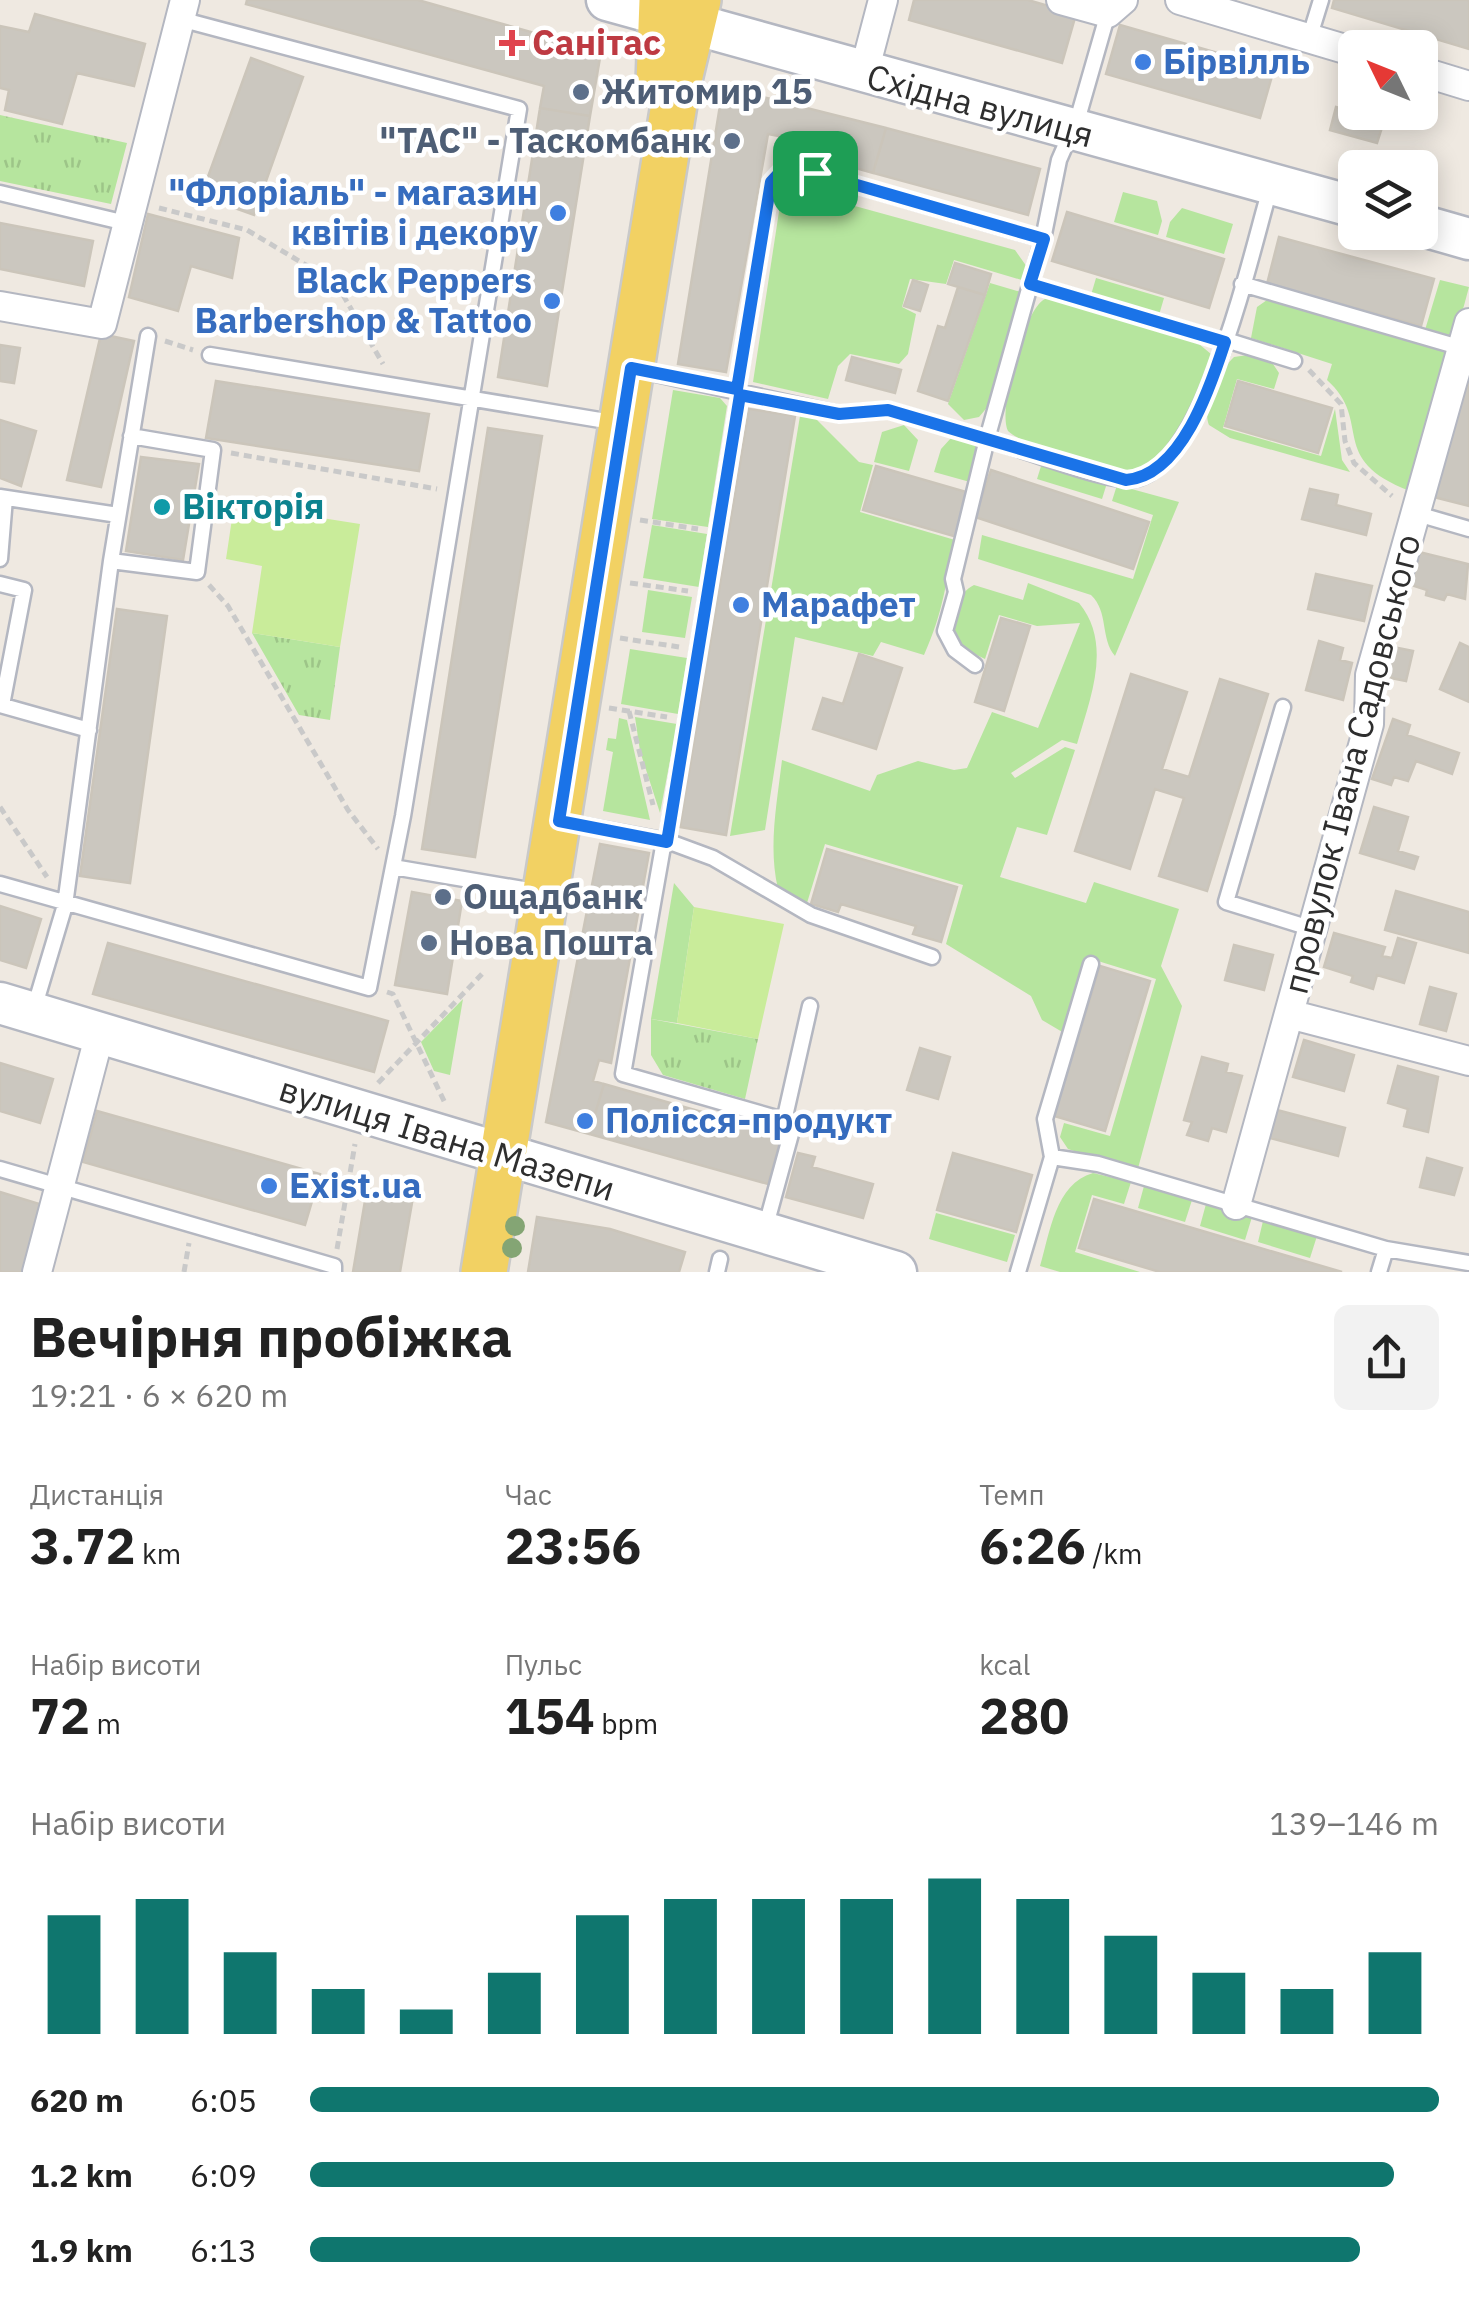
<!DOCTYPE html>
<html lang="uk">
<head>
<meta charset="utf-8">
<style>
	:root { --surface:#fff; --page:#f2f2f2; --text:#222; --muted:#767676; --accent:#0f766e }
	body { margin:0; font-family:"IBM Plex Sans",sans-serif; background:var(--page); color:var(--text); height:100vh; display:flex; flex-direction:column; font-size:38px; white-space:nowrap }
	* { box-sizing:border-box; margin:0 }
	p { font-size:32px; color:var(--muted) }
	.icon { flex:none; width:55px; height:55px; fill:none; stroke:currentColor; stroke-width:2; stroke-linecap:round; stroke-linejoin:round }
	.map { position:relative; height:1272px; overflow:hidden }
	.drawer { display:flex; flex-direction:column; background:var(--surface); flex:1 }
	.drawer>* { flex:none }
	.needle { width:65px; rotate:313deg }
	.buttons { position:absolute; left:1338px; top:30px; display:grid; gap:20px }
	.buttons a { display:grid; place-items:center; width:100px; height:100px; border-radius:15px; background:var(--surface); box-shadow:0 5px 25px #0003; font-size:50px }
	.pin { position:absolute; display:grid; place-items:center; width:85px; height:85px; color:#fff; margin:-42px; border-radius:20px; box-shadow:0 5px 15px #0006 }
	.round { display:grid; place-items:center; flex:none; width:105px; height:105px; border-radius:15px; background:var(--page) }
	.summary { display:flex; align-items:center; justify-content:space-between; height:170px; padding:0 30px }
	h1 { font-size:55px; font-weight:800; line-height:75px }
	.figures { display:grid; grid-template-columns:repeat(3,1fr); gap:15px; height:170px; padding:10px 30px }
	.figures div { display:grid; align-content:center }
	.figures b { font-size:50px; font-weight:800 }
	.figures small { font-size:28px; font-weight:400 }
	.figures p { font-size:28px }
	.chart { height:280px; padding:20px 30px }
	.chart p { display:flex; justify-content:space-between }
	.chart svg { width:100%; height:180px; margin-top:10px; stroke:var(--accent); stroke-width:6 }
	ul { padding:0 30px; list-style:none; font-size:32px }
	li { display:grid; grid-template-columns:160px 120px 1fr; align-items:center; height:75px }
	li i { height:25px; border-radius:12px; background:var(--accent) }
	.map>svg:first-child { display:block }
	.grass { fill:#b6e59e }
	.park { fill:url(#park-tufts) }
	.pitch { fill:#c9ec9a }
	.building { fill:#cbc7bf; stroke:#cbc5ba; stroke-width:2.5 }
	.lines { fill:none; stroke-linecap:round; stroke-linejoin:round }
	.lane-casing { stroke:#b4b7c1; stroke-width:19 }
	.street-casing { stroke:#b4b7c1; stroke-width:32 }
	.secondary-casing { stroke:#b4b7c1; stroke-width:45 }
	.primary-casing { stroke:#c9c9c9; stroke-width:50 }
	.path { stroke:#c9c9c9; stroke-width:5; stroke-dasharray:8 5; stroke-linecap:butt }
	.lane { stroke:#fff; stroke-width:14 }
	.street { stroke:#fff; stroke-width:28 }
	.secondary { stroke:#fff; stroke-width:40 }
	.primary { stroke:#f2d163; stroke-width:45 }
	.tree { fill:#84a574 }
	.route-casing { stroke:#fff; stroke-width:20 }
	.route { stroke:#1a73e8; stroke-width:12 }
	.health-dot { fill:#e0444e; stroke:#fff; stroke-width:4 }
	.shop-dot { fill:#3f7fe0; stroke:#fff; stroke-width:4 }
	.service-dot { fill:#5c6f8a; stroke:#fff; stroke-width:4 }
	.culture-dot { fill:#0f9aa8; stroke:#fff; stroke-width:4 }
	.labels { text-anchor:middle; stroke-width:9; stroke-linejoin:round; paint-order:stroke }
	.health-label { font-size:35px; font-weight:bold; fill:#be3a42; stroke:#fff; text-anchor:start }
	.shop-label { font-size:35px; font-weight:bold; fill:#366cbe; stroke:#fff; text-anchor:start }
	.service-label { font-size:35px; font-weight:bold; fill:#4e5e75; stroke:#fff; text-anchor:start }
	.street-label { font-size:35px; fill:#2e2e2e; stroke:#fff }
	.culture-label { font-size:35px; font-weight:bold; fill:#0d838f; stroke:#fff; text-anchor:start }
</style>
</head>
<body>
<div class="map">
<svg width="1469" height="1272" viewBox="0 0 1469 1272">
	<defs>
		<pattern id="park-tufts" width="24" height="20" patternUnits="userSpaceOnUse" patternTransform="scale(2.5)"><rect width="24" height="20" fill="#b6e59e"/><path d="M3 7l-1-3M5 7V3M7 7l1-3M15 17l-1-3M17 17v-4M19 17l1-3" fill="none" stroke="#9dc588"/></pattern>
	</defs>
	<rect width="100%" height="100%" fill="#efe9e1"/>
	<path class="grass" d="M793,189l222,61 12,17 -2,14 -71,-21 -8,24 -36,-5 -8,28 14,7 -8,40 -9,10 -49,-10 -12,12 -10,33 -75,-17 27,-177z
		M1123,192l34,9 5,20 -4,14 -44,-13z
		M1182,208l51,16 -9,30 -58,-17 4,-15z
		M1096,278l68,20 -5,17 -68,-20z
		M1440,280l29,7 -14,52 -30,-9z
		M990,283l31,9 -31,112 -11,13 -15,3 -16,-16z
		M1047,298l146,41 18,15c1,31 -47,111 -79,117 -21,3 -109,-25 -124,-40 -11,-21 16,-126 39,-133z
		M1267,300l184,51 -41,140c-84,-32 -36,-69 -83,-111l5,-16 -81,-26 6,-31z
		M1248,355l23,6 8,12 -5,16 -37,-10 -14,49 98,28 14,-47 7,51 8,12 -120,-34 -21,-13c-8,-19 11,-55 25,-68z
		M673,390l47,8 7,8 -19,121 -56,-8z
		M812,415l47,47 14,3 -13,47 95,28c-10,45 -11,70 -31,115l-43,-13 -8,14 -78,-19 -30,193 -35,6 70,-420z
		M904,425l14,15 -9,31 -35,-9 8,-30z
		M951,438l28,6 -9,38 -36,-10 7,-23z
		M1042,463l65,20 -5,16 -65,-20z
		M1117,485l62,17 -64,154c-15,-18 -6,-44 -24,-61l-113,-36 4,-24 151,44 20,-64 -41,-14z
		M652,525l55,9 -8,53 -56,-9z
		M1028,583l51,20c34,41 11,96 -2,141l-15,-4 -51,33 4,5 50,-31 10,3 -28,85 -30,-8 -17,50 86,26 8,-21 85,27 -18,57 21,40 -45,166 -69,-23 -8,-12 4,-14 46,13 46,-157 -71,-22 -21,76 -22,-13 -11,-24 -85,-52 17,-59 -138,-41 -18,59 -29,-14c-10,-42 -1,-86 4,-129l88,31 7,-16 41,-14 36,9 13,-2 25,-56 46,16 42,-105 -43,3 -38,-11 -14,44 -23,-11 -10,-17c4,-18 5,-38 22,-46l49,15z
		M648,590l44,7 -7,41 -43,-6z
		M630,649l57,9 -9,56 -57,-10z
		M635,717l42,7 -17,89 -20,-62z
		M619,718l8,2 23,100 -47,-9 10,-59 -7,-2 2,-12 8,1z
		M674,883l20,24 -17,116 -26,-4z
		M463,999l-13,76 -16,-4 -13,-29z
		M1093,1173l38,9 -7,22 -32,-9 -17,57 65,20h-80l-20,-6c10,-33 15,-82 53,-93z
		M1144,1186l48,14 -7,22 -47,-14z
		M1206,1204l46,13 -7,23 -45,-14z
		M936,1213l79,22 -8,27 -78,-23z
		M1263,1221l54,15 -7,22 -52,-16z"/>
	<path class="park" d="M0,115l127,28 -16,61 -111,-23z
		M252,633l88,14 -10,73 -31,-5z
		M651,1019l107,20 -13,60 -82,-24 -12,-20z"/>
	<path class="pitch" d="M271,510l89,14 -20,123 -88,-14 10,-67 -36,-7 7,-47 36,6z
		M694,907l90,17 -26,115 -81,-16z"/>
	<path class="building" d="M247,0h171l183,52 -11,64 -50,-8 4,-22 -298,-82z
		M914,0h114l48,14 -14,49 -153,-43z
		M1334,0h135v49l-137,-41z
		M35,14l110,30 -11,42 -57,-13 -15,51 -57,-14 4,-20 -9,-2v-62l29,6z
		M1120,25l154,44 -14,49 -154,-44z
		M251,58l52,19 -49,138 -53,-19z
		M723,87l163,41 -13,45 -92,-26 3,-10 -16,-3 -42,238 -48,-8z
		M1336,107l48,14 -7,22 -47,-13z
		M540,108l50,8 -43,270 -49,-9z
		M886,128l154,41 -12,46 -155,-42z
		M1067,212l157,47 -15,49 -157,-47z
		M148,214l91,24 -7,40 -41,-12 -13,45 -49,-14z
		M0,223l93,18 -9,45 -84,-17z
		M1279,237l155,42 -13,47 -154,-42z
		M955,263l36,11 -6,21 -37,-11z
		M913,280l15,5 -8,26 -16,-5z
		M958,287l27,8 -37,106 -30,-10 20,-65 7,2z
		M101,334l33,7 -33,146 -34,-7z
		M0,345l20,3 -6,35 -14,-2z
		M1469,356v150l-39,-10z
		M852,357l49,13 -6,23 -49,-13z
		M216,381l213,33 -10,57 -213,-33z
		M1238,381l94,27 -14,45 -93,-27z
		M749,409l46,7 -69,419 -46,-8z
		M0,420l36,11 -15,55 -21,-8z
		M488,428l54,8 -67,421 -53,-8z
		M141,457l58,7 -16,96 -57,-9z
		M876,466l94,27 -13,44 -94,-27z
		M991,470l158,52 -16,47 -158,-52z
		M1310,489l28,6 -2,10 35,9 -5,21 -64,-16z
		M1419,552l49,12 -3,35 -18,-5 -3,6 -18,-5 1,-5 -16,-5z
		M1316,574l56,12 -8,35 -56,-12z
		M117,609l50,7 -37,267 -50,-7z
		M1001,618l29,8 -26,85 -29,-9z
		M1319,641l24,7 -3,12 12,3 -9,37 -37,-10z
		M1460,643l9,4v55l-29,-13z
		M1388,646l25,5 -7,30 -25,-5z
		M859,654l43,14 -26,81 -63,-20 10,-31 20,6z
		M1131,674l56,18 -25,77 27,8 31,-98 48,15 -61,197 -48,-15 25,-78 -29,-9 -25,80 -55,-18z
		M1393,719l17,6 -3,10 52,18 -7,21 -36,-13 -8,20 -14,-4 -3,8 -19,-6z
		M1374,807l34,10 -10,34 20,6 -4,12 -54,-16z
		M600,844l49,9 -38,210 -12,-3 -6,21 11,3 -15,50 -43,-12z
		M827,849l130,38 -16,55 -28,-8 3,-8 -75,-22 -3,8 -27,-8z
		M1396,891l73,21v41l-84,-23z
		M412,892l50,9 -15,93 -52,-9z
		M0,906l41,13 -15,49 -26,-8z
		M1334,933l51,14 -3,9 10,2 6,-20 18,5 -12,40 -27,-8 -4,14 -22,-7 2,-6 -29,-9z
		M108,943l280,78 -14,51 -281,-78z
		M1234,945l39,10 -9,35 -39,-10z
		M1100,966l50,15 -45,150 -51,-15z
		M1430,987l26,7 -10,37 -26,-7z
		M1304,1040l50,15 -10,36 -51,-14z
		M920,1048l30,9 -12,42 -31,-9z
		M1202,1057l26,7 -2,8 16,4 -16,56 -14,-4 -4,13 -21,-6 5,-13 -8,-2z
		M0,1063l53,16 -13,44 -40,-12z
		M1398,1066l40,11 -10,55 -24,-6 4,-17 -20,-6z
		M604,1084l178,51 -14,49 -179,-50z
		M1277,1110l68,18 -7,28 -68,-18z
		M97,1111l223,63 -15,51 -222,-63z
		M798,1153l17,4 -3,10 61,17 -10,34 -77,-21z
		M953,1153l79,22 -16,57 -79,-22z
		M1427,1158l35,10 -8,27 -34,-8z
		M367,1189l46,8 -13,75h-47z
		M0,1192l46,14 -20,66h-26z
		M1094,1199l156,46 92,27h-182l-81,-24z
		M537,1217l73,12 75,23 -6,20h-151z"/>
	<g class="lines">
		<defs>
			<path id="lane" d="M1309,39l12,-39
				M0,193l126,30
				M1030,284l195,58
				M1242,284l220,64
				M1226,340l68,21
				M210,355l396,66
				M638,370l201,44 49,-4 99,29 56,-200 16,-79 20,-46 29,-101
				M737,389l34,-207 11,-12 16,-2 245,71
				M0,497l118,18
				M1414,513l55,16
				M0,559l5,-61
				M111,561l37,-225
				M0,584l24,6 -22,115
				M975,665l-20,-15 -10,-19 11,-39 -3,-13 34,-140c32,8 120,45 148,40 71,-14 116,-227 135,-290
				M0,705l89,25
				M1283,707l-57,195 87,27
				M565,822l102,19 46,17 98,57 121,42
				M664,841l-41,233 171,49 -29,106
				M667,841l73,-446
				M393,867l136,23
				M0,884l369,104 34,-172 116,-707 -339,-90
				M33,1012l32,-107 46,-344 86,11 16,-122 -82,-14
				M784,1121l26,-115
				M1052,1157l-7,-38 46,-155
				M0,1169l334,97v6
				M1386,1249l83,14
				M717,1272l3,-13
				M1018,1272l34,-115 46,7 288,85 -7,23"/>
			<path id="street" d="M1061,0l47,13 15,-13
				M1180,0l175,52
				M868,57l15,-57
				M1420,71l49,15
				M0,306l102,18 83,-324
				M1289,1014l180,47
				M1236,1205l133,-481 1,-49 99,-352
				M37,1272l63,-239"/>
			<path id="secondary" d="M607,0l748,207
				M1420,225l49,14
				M0,1003l896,269"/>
			<path id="primary" d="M659,83l3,-83
				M484,1272l192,-1180 22,-92"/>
		</defs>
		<use href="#lane" class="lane-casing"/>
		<use href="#street" class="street-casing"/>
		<use href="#secondary" class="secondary-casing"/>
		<use href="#primary" class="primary-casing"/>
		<path class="path" d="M159,208l88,22 89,53 47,81
			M165,341l28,9
			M1309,370l32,34 4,37 9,22 38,33
			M231,453l206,36
			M640,520l58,9
			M630,583l58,8
			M209,585l19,21 120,204 30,39
			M620,638l59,9
			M609,708l58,9
			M629,711l24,94
			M0,807l47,70
			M387,992l6,2 52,109
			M378,1083l104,-109
			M337,1249l18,-105
			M184,1272l5,-29"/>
		<use href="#lane" class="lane"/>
		<use href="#street" class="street"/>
		<use href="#secondary" class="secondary"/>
		<use href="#primary" class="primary"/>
	</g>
	<g class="tree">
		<circle cx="515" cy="1226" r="10"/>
		<circle cx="512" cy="1248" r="10"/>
	</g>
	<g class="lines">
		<defs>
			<path id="route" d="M798,168l246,71 -14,45 195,58c-14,43 -43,134 -99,138l-238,-70 -49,4 -99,-19 -73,447 -108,-21 72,-453 106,21 34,-207 11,-12z"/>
		</defs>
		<use href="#route" class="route-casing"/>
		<use href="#route" class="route"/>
	</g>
	<path class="health-dot" d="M507 28h10v10h10v10h-10v10h-10v-10h-10v-10h10z"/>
	<g class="shop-dot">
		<circle cx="1143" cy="62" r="10"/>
		<circle cx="558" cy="213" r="10"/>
		<circle cx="552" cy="301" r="10"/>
		<circle cx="741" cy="605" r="10"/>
		<circle cx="585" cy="1121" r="10"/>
		<circle cx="269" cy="1186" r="10"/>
	</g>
	<g class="service-dot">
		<circle cx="581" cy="92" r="10"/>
		<circle cx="732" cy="141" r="10"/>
		<circle cx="443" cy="897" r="10"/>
		<circle cx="429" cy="943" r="10"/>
	</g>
	<circle class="culture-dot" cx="162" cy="507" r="10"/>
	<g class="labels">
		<g class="health-label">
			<text x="532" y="55">Санітас</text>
		</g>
		<g class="shop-label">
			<text x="1163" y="74">Бірвілль</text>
			<text x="538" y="205" text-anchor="end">"Флоріаль" - магазин<tspan x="538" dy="40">квітів і декору</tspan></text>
			<text x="532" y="293" text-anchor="end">Black Peppers<tspan x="532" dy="40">Barbershop &amp; Tattoo</tspan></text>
			<text x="761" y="617">Марафет</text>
			<text x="605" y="1133">Полісся-продукт</text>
			<text x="289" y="1198">Exist.ua</text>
		</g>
		<g class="service-label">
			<text x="601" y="104">Житомир 15</text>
			<text x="712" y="153" text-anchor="end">"ТАС" - Таскомбанк</text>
			<text x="463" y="909">Ощадбанк</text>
			<text x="449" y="955">Нова Пошта</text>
		</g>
		<g class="street-label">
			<text transform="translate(980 106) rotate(15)" y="12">Східна вулиця</text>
			<text transform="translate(1352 764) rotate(-76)" y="12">провулок Івана Садовського</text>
			<text transform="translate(447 1139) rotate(17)" y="12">вулиця Івана Мазепи</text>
		</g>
		<g class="culture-label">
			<text x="182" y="519">Вікторія</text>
		</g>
	</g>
</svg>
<div class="buttons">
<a><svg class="needle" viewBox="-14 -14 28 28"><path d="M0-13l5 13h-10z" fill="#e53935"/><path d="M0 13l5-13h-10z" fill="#767676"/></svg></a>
<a><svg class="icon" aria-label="layers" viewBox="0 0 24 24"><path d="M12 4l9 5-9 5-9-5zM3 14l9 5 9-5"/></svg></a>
</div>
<div class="pin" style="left:815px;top:173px;background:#1e9e55"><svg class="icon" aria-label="arrive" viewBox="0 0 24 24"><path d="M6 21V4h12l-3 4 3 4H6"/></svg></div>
</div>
<section class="drawer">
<div class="summary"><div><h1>Вечірня пробіжка</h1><p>19:21 · 6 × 620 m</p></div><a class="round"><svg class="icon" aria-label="share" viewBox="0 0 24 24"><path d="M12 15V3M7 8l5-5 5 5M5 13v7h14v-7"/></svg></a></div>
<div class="figures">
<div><p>Дистанція</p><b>3.72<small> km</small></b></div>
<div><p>Час</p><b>23:56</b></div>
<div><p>Темп</p><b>6:26<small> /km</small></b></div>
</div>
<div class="figures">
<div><p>Набір висоти</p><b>72<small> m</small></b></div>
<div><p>Пульс</p><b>154<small> bpm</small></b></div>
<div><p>kcal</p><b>280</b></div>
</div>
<div class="chart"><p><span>Набір висоти</span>139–146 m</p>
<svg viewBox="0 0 160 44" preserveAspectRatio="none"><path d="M5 44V15M15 44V11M25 44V24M35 44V33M45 44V38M55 44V29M65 44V15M75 44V11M85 44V11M95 44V11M105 44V6M115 44V11M125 44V20M135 44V29M145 44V33M155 44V24"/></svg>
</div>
<ul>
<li><b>620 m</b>6:05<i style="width:100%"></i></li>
<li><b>1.2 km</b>6:09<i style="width:96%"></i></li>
<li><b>1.9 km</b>6:13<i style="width:93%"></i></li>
</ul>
</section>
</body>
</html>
